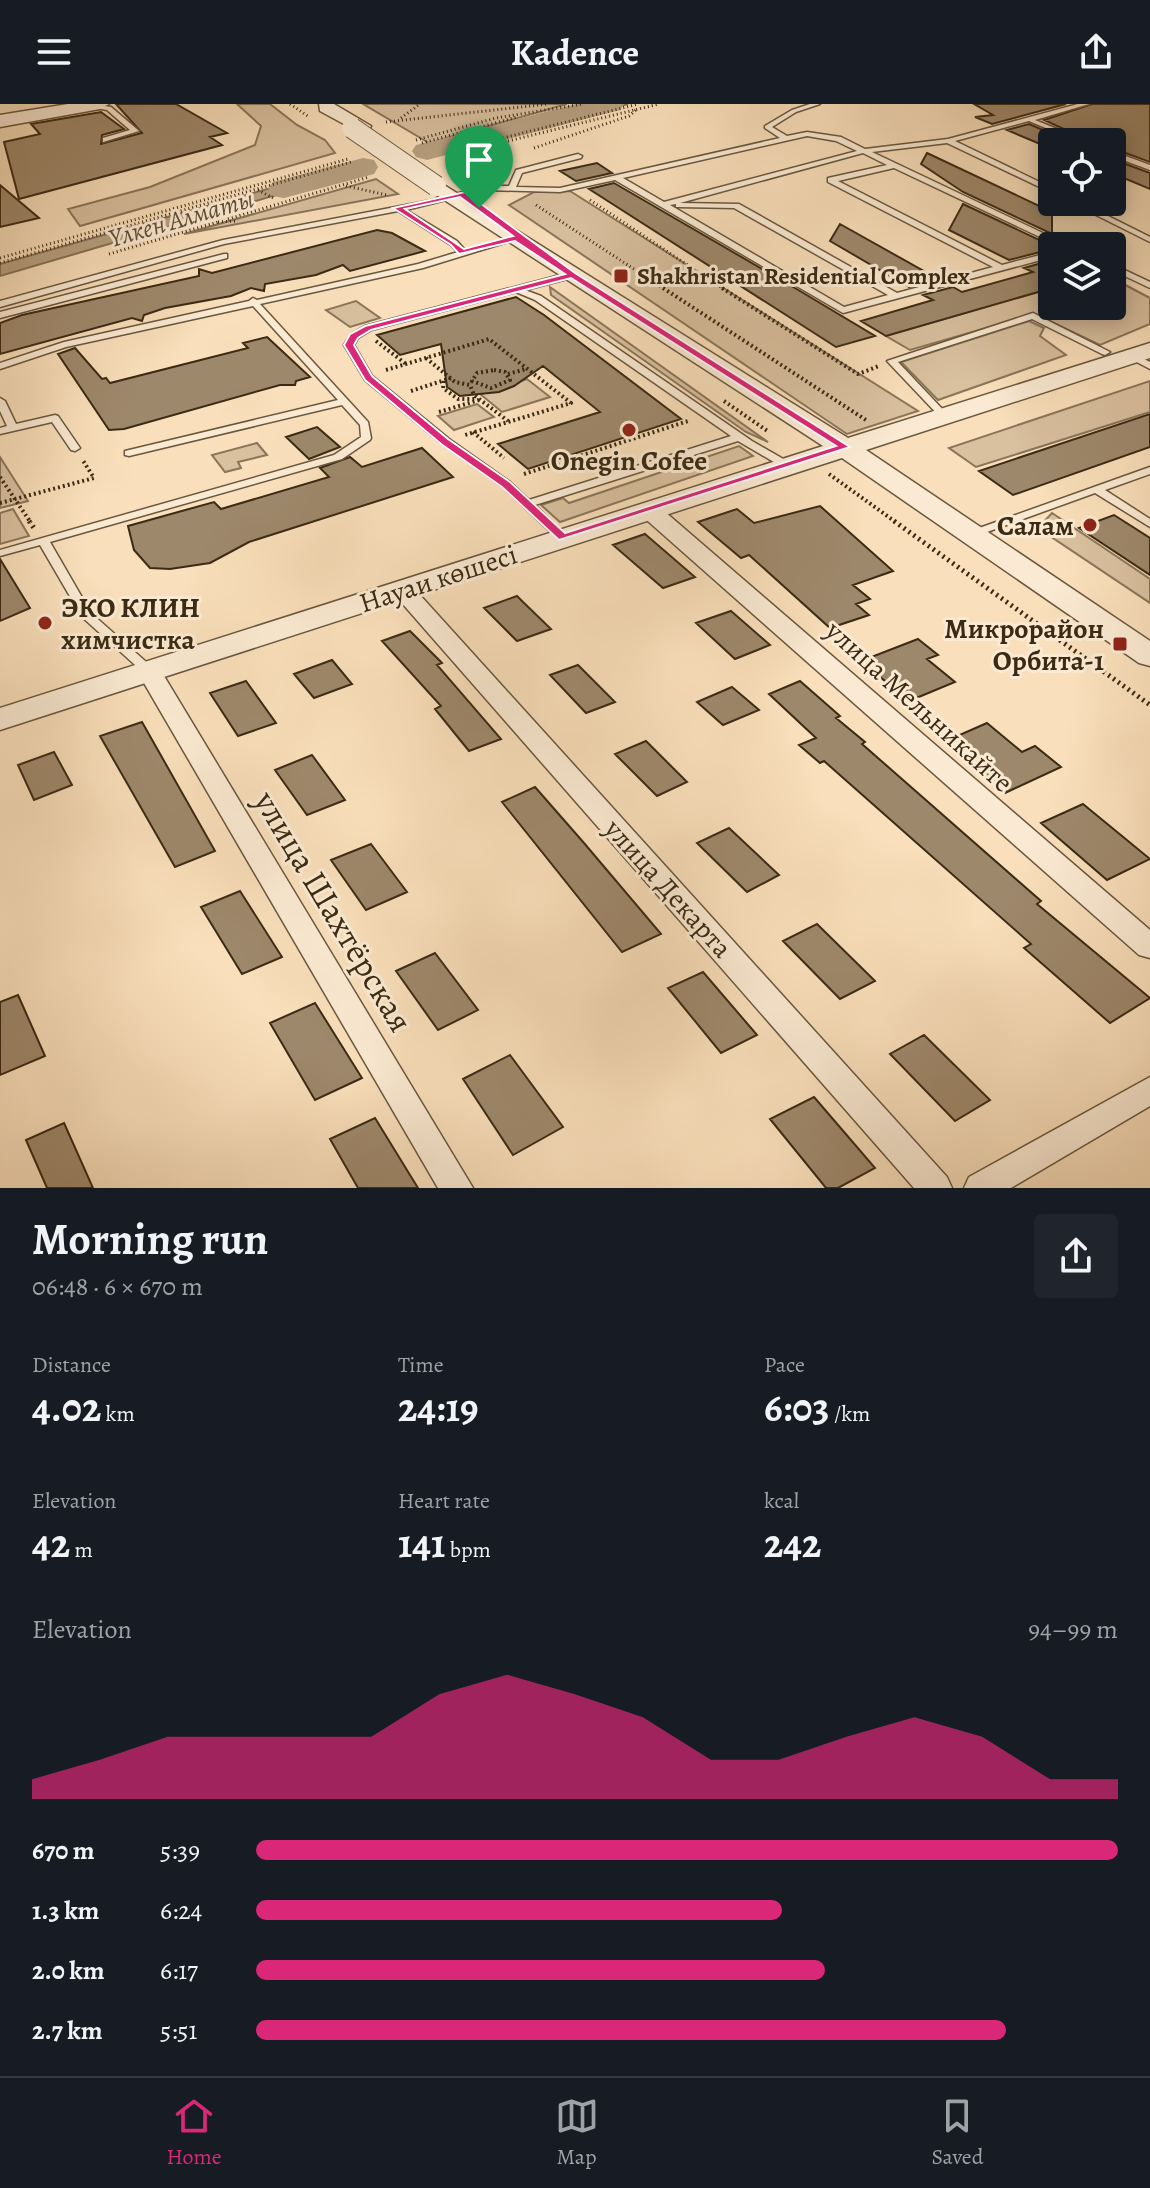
<!DOCTYPE html>
<html lang="en">
<head>
<meta charset="utf-8">
<style>
	:root { --surface:#171b24; --page:#20242c; --text:#f1f3f6; --muted:#9ea1a6; --line:#363941; --accent:#db2777 }
	body { margin:0; font-family:Alegreya,serif; background:var(--page); color:var(--text); height:100vh; display:flex; flex-direction:column; font-size:30px; white-space:nowrap }
	* { box-sizing:border-box; margin:0 }
	p { font-size:26px; color:var(--muted) }
	.icon { flex:none; width:44px; height:44px; fill:none; stroke:currentColor; stroke-width:2; stroke-linecap:round; stroke-linejoin:round }
	.map { position:relative; height:1084px; overflow:hidden }
	.details { display:flex; flex-direction:column; background:var(--surface); flex:1 }
	.details>* { flex:none }
	.buttons { position:absolute; left:1038px; top:24px; display:grid; gap:16px }
	.buttons a { display:grid; place-items:center; width:88px; height:88px; border-radius:8px; background:var(--surface); box-shadow:0 4px 20px #0003; font-size:40px }
	.pin { position:absolute; display:grid; place-items:center; width:68px; height:68px; color:#fff; margin:-82px -34px; border-radius:50% 50% 50% 0; rotate:-45deg; box-shadow:0 0 8px #0007 }
	.pin .icon { rotate:45deg }
	.round { display:grid; place-items:center; flex:none; width:84px; height:84px; border-radius:8px; background:var(--page) }
	.overview { display:flex; align-items:center; justify-content:space-between; height:136px; padding:0 32px }
	h1 { font-size:44px; font-weight:600; line-height:60px }
	.metrics { display:grid; grid-template-columns:repeat(3,1fr); gap:12px; height:136px; padding:8px 32px }
	.metrics div { display:grid; align-content:center }
	.metrics b { font-size:40px; font-weight:600 }
	.metrics small { font-size:22px; font-weight:400 }
	.metrics p { font-size:22px }
	.chart { height:224px; padding:16px 32px }
	.chart p { display:flex; justify-content:space-between }
	.chart svg { width:100%; height:144px; margin-top:8px; fill:var(--accent); opacity:.7 }
	ul { padding:0 32px; list-style:none; font-size:26px }
	li { display:grid; grid-template-columns:128px 96px 1fr; align-items:center; height:60px }
	li i { height:20px; border-radius:10px; background:var(--accent) }
	header { display:flex; justify-content:space-between; align-items:center; height:104px; padding:0 32px; background:var(--surface); font-size:36px; font-weight:600 }
	.menu { display:flex; justify-content:space-around; align-items:center; height:112px; border-top:2px solid var(--line); background:var(--surface); font-size:22px; color:var(--muted) }
	.menu a { display:grid; justify-items:center; gap:4px }
	.menu .active { color:var(--accent) }
	.map>svg:first-child { display:block }
	.green { fill:#d9c09f; stroke:#8a755a; stroke-width:2 }
	.water { fill:#b8a182; stroke:#867156; stroke-width:2 }
	.lines { fill:none; stroke-linecap:round; stroke-linejoin:round }
	.river { fill:#b8a182; fill-rule:evenodd }
	.building { fill:#9e886b; stroke:#3b2a14; stroke-width:2 }
	.service-casing { stroke:#6a573e; stroke-width:3 }
	.minor-casing { stroke:#6a573e; stroke-width:3 }
	.tertiary-casing { stroke:#6a573e; stroke-width:3 }
	.path-far2 { stroke:#3b2a14; stroke-width:3; stroke-dasharray:1 3; stroke-linecap:butt }
	.path-far1 { stroke:#3b2a14; stroke-width:4; stroke-dasharray:2 3; stroke-linecap:butt }
	.path { stroke:#3b2a14; stroke-width:5; stroke-dasharray:2 4; stroke-linecap:butt }
	.service { fill:#fbead3; fill-rule:evenodd }
	.minor { fill:#fbead3; fill-rule:evenodd }
	.tertiary { fill:#fbead3; fill-rule:evenodd }
	.tertiary-bridge-casing { stroke:#6a573e; stroke-width:22; stroke-linecap:butt }
	.tertiary-bridge { stroke:#fbead3; stroke-width:20 }
	.route { fill:#db2777; stroke:#fff; stroke-width:2; fill-rule:evenodd }
	.poi-dot { fill:#8f2418; stroke:#fbead3; stroke-width:3 }
	.labels { text-anchor:middle; stroke-width:6; stroke-linejoin:round; paint-order:stroke }
	.far-poi-label { font-size:24px; font-weight:bold; fill:#3b2a14; stroke:#fbead3; text-anchor:start }
	.far-water-label { font-size:26px; font-style:italic; fill:#604e35; stroke:#fbead3 }
	.poi-label { font-size:28px; font-weight:bold; fill:#3b2a14; stroke:#fbead3; text-anchor:end }
	.street-label { font-size:28px; fill:#3b2a14; stroke:#fbead3 }
	.near-street-label { font-size:34px; fill:#3b2a14; stroke:#fbead3 }
</style>
</head>
<body>
<header><svg class="icon" aria-label="menu" viewBox="0 0 24 24"><path d="M4 6h16M4 12h16M4 18h16"/></svg>Kadence<svg class="icon" aria-label="share" viewBox="0 0 24 24"><path d="M12 15V3M7 8l5-5 5 5M5 13v7h14v-7"/></svg></header>
<div class="map">
<svg width="1150" height="1084" viewBox="0 0 1150 1084">
	<rect width="100%" height="100%" fill="#f9dfbb"/>
	<filter id="stains"><feTurbulence type="fractalNoise" baseFrequency=".0025" numOctaves="4"/><feColorMatrix values="0 0 0 0 .2 0 0 0 0 .09 0 0 0 0 .02 0 0 0 .5 -.17"/></filter>
	<radialGradient id="worn" r=".72"><stop offset=".6" stop-color="#630" stop-opacity="0"/><stop offset="1" stop-color="#630" stop-opacity=".3"/></radialGradient>
	<path class="green" d="M237,0h33l27,21 28,15 10,13 -255,73 -12,-17 82,-22 105,-42 6,-19z
		M363,0h204l-138,39z
		M376,75l22,15 -214,40z
		M570,87l348,220 -71,23 -338,-229 25,-13z
		M1112,174l38,20v26l-50,21 -65,-31 -125,36 -24,-14 166,-48v18h60z
		M550,183l218,155 -22,-10 -195,-137z
		M356,197l24,17 -30,9 -24,-17z
		M1029,217l15,7 -4,8 26,19 -128,45 -37,-38z
		M527,275l23,18 -48,15 -22,-18z
		M1150,277v31l-174,55 -27,-19z
		M477,300l17,13 -40,13 -16,-14z
		M257,339l10,12 -29,7 3,6 -16,4 -13,-17z
		M739,342l14,10 -193,66 -19,-17 22,-7 6,5z
		M0,353l28,44 -28,7z
		M13,405l16,27 -29,8v-31z
		M1052,409l98,66v24l-112,-75z"/>
	<path class="water" d="M585,0h43l-174,43 -18,1 7,-7z
		M349,67l-32,12 -317,93v-12l328,-92z"/>
	<g class="lines">
		<path class="river" d="M576,0h48l-4,6 -193,50 -11,-3 -4,-6 4,-6z
			M363,54l11,2 4,7 -4,7 -90,24 -11,-2 -5,-7 5,-7z"/>
	</g>
	<path class="building" d="M116,0h60l51,29 -17,4 12,8 -203,54 -15,-57 36,-8 -9,-10 70,-12 23,17 -22,6 -1,9 41,-11z
		M974,0h92l-74,20 -17,-7 18,-2z
		M1092,0h58v58l-38,-14v-6h-20l-48,-22z
		M1029,20l42,18h-19v7l-45,-19z
		M927,49l125,59v22l-89,-42 -42,-28z
		M1112,55l38,14v16l-38,-16z
		M597,59l15,10 -36,8 -16,-10z
		M614,79l186,108 75,45 -39,11 -247,-158z
		M0,81l39,33 -39,9z
		M963,100l89,42v3l-43,11 -60,-30z
		M840,120l98,55 -29,8 -79,-46z
		M377,126l15,3 33,18 -75,20 -7,-6 -27,10 -51,9 -1,7 -13,-3 -20,8 -66,12 -21,7 -2,6 -10,-3 -132,36v-31l22,-8 177,-39v-7l13,4z
		M1052,156v28l-166,48 -25,-15 72,-21 -10,-5 30,-8 9,5 71,-20 -9,-4z
		M516,193l28,18 137,104 -153,50 -30,-25 102,-32 -57,-46 -29,20 -15,6 -39,4 -13,-9 -6,-43 -41,11 -23,-20z
		M267,233l43,40 -14,4 -1,4h-15l-156,44 -15,1 -51,-76 17,-6 27,31 4,-1 4,5 138,-35 -5,-5z
		M1150,310v33l-137,48 -34,-24z
		M317,323l23,20 -31,12 -23,-22z
		M422,344l31,29 -204,65 -39,21 -40,6 -20,-1 -16,-18 -6,-24 86,-24 7,7 108,-32 -9,-9 30,-11 12,10z
		M820,402l73,65 -40,14 17,14 -14,5 13,11 -39,13 -81,-73 -8,3 -43,-36 39,-13 17,14z
		M1114,411l36,23v37l-71,-47z
		M645,430l50,43 -32,11 -50,-43z
		M0,455l30,49 -30,13z
		M517,492l5,5 29,28 -34,12 -33,-33z
		M731,507l39,34 -35,14 -39,-36z
		M410,527l32,32 -5,2 64,74 -32,12 -34,-42 6,-3 -59,-65z
		M918,535l20,16 -11,4 28,23 -46,19 -48,-40z
		M332,556l20,24 -38,14 -20,-24z
		M578,561l37,37 -29,11 -36,-38z
		M246,577l30,42 -38,13 -28,-43z
		M800,577l40,35 -4,2 29,24 -3,2 179,157 -4,3 113,94 -40,25 -86,-75 7,-4 -207,-183 -4,2 -21,-18 17,-7 -47,-44z
		M732,583l27,23 -36,15 -26,-23z
		M142,618l73,129 -40,16 -75,-131z
		M987,619l35,29 13,-6 26,21 -56,26 -26,-22 10,-5 -34,-29z
		M646,637l41,41 -30,14 -42,-42z
		M54,648l18,33 -38,15 -16,-35z
		M312,651l33,45 -38,15 -32,-45z
		M535,683l49,56 77,91 -39,18 -120,-150z
		M1083,700l67,55 -43,21 -66,-57z
		M729,724l50,47 -32,17 -50,-49z
		M371,740l36,48 -41,18 -35,-50z
		M240,787l42,66 -40,17 -41,-67z
		M817,820l58,57 -35,18 -57,-58z
		M435,849l43,57 -40,20 -42,-59z
		M703,868l54,63 -36,18 -53,-65z
		M18,891l27,61 -45,19v-73z
		M315,899l47,75 -47,22 -45,-77z
		M924,931l66,65 -35,21 -65,-67z
		M510,951l53,72 -50,28 -50,-76z
		M814,993l61,71 -37,20h-12l-56,-69z
		M375,1014l43,70h-60l-28,-49z
		M64,1019l29,65h-46l-21,-48z"/>
	<g class="lines">
		<defs>
			<path id="service" d="M810,0h10l-24,8 -24,15 15,9 20,-4 34,5 24,12 83,-10 130,-35h11l-54,16 54,22h-10l-50,-21 -74,20 97,47v5l-105,-50 -75,9 198,94h-11l-165,-78 -56,13 164,84 50,-13v5l-209,56 -228,-133 -55,12 -74,-2 -80,20 51,31 8,9 52,-14 4,2 -98,30 -163,36 108,118 3,16 -1,2 -28,19 -292,83 41,71 62,55 2,3 -2,3h-8l-63,-57 -42,-72 -40,11v-6l334,-95 27,-18 -1,-12 -18,-20 -213,51 -4,-1v-4l213,-51 -85,-94 -187,41 -66,22v-6l64,-21 185,-41 4,-3 4,2 161,-36 40,-12 -7,-7 -53,-34 -174,33 -224,63v-6l223,-61 209,-40 54,-14h23l7,-16 62,-16 4,2 -1,2 -59,15 -6,14 44,1 220,-50 -15,-10v-2l27,-16zM807,32l29,5 21,10 -193,51 -41,-24zM863,49l24,12 -59,13v4l165,85 -96,26 -158,-89 -59,-1zM676,100v3h3l55,1 154,87 -44,12 -174,-102z
				M98,1l13,2 28,24 -36,11v-4l27,-8 -23,-20 -11,-2 -1,-1z
				M1112,47l38,14v5l-38,-14z
				M1070,98h10l70,35v5z
				M224,150h3v4l-227,60v-6z
				M1112,160l38,18v6l-38,-18z
				M572,168l3,1v4l-50,13 16,6 211,145 40,23 1,2 -1,2h-8l-46,-27 -203,64 33,33 -1,2h-8l-57,-54 -61,-43 -76,-63 -21,-35 7,-11 14,-8zM516,188l19,8 196,136 -202,64 -19,-18 -61,-43 -77,-63 -18,-31 4,-7 13,-8z
				M1033,209l77,39 -5,3 -3,-1 -70,-35 -134,43 49,52v4h-6l-54,-57z
				M1132,249l18,9v7l-21,-11 -2,-2z
				M0,294l5,3 11,23 39,-9 3,1 22,32 -5,3 -4,-1 -19,-28 -52,12v-6l7,-2 -7,-15z
				M1150,363v7l-45,16 45,29v8l-55,-34 -119,43 -4,1 -5,-3 1,-2z"/>
			<path id="minor" d="M649,400l8,1 493,425v28l-11,-3 -498,-440 -3,-5 3,-5z
				M402,478l8,2 537,593 5,11h-38l-520,-594 -3,-5 3,-5z
				M149,559l12,8 312,517h-35l-301,-517z
				M1150,973v29l-139,82h-47l5,-11z"/>
			<path id="tertiary" d="M68,0h41l-9,5 -100,18v-12z
				M319,0h15l37,22 -2,4h-14l-35,-19z
				M436,76l412,258 302,-95v15l-284,92 284,191v25l-11,-3 -297,-205 -842,272v-22l823,-262 -394,-256 -3,-4z"/>
		</defs>
		<use href="#service" class="service-casing"/>
		<use href="#minor" class="minor-casing"/>
		<use href="#tertiary" class="tertiary-casing"/>
		<path class="path-far2" d="M290,0l19,13
			M401,14l19,-14
			M386,18l162,-18
			M503,34l135,-34
			M416,36l80,-22 87,-14
			M508,37l151,-37
			M422,39l95,-26
			M534,44l95,-32 8,-7
			M346,82l41,9
			M258,86l17,9
			M590,96l135,90
			M536,101l130,85
			M228,115l141,-42
			M218,118l19,-1
			M109,150l109,-32
			M0,154l348,-99
			M0,159l351,-101"/>
		<path class="path-far1" d="M663,184l203,132
			M722,184l136,86 21,-8
			M376,237l30,23
			M426,254l29,24 15,3 4,10 34,26
			M386,266l103,-31 82,64 -106,32
			M494,266l11,2 5,8 -19,8 -19,-7 5,-8z
			M508,270l18,-5
			M444,277l-1,7 15,11h17
			M411,287l40,-13
			M724,297l45,31
			M439,308l40,-12
			M473,328l31,26
			M524,370l164,-53
			M829,370l68,49
			M0,373l31,46
			M0,399l94,-25 -12,-19"/>
		<path class="path" d="M29,417l5,7
			M894,417l256,184"/>
		<use href="#service" class="service"/>
		<use href="#minor" class="minor"/>
		<use href="#tertiary" class="tertiary"/>
		<defs>
			<path id="tertiary-bridge" d="M352,24l84,58"/>
		</defs>
		<use href="#tertiary-bridge" class="tertiary-bridge-casing"/>
		<use href="#tertiary-bridge" class="tertiary-bridge"/>
	</g>
	<path class="route" d="M465,88l110,81 275,174 -291,93 -57,-53 -61,-43 -76,-64 -21,-35 6,-11 15,-8 200,-52 -50,-33 -56,13 -8,-9 -58,-37zM460,93l53,39 -49,13 -59,-40zM571,174l265,168 -271,87 -55,-51 -62,-43 -76,-63 -18,-31 4,-7 13,-8z"/>
	<g class="poi-dot">
		<rect x="613" y="164" width="16" height="16" rx="4"/>
		<circle cx="629" cy="326" r="8"/>
		<circle cx="1090" cy="421" r="8"/>
		<circle cx="45" cy="519" r="8"/>
		<rect x="1112" y="532" width="16" height="16" rx="4"/>
	</g>
	<g class="labels">
		<g class="far-poi-label">
			<text x="637" y="180">Shakhristan Residential Complex</text>
		</g>
		<g class="far-water-label">
			<text transform="translate(181 114) rotate(-16)" y="9">Үлкен Алматы</text>
		</g>
		<g class="poi-label">
			<text x="629" y="366" text-anchor="middle">Onegin Cofee</text>
			<text x="1074" y="431">Салам</text>
			<text x="61" y="513" text-anchor="start">ЭКО КЛИН<tspan x="61" dy="32">химчистка</tspan></text>
			<text x="1104" y="534">Микрорайон<tspan x="1104" dy="32">Орбита-1</tspan></text>
		</g>
		<g class="street-label">
			<text transform="translate(438 474) rotate(-18)" y="10">Науаи көшесі</text>
			<text transform="translate(920 602) rotate(42)" y="10">улица Мельникайте</text>
			<text transform="translate(669 784) rotate(48)" y="10">улица Декарта</text>
		</g>
		<g class="near-street-label">
			<text transform="translate(334 807) rotate(59)" y="12">улица Шахтёрская</text>
		</g>
	</g>
	<rect width="100%" height="100%" filter="url(#stains)"/>
	<rect width="100%" height="100%" fill="url(#worn)"/>
</svg>
<div class="buttons">
<a><svg class="icon" aria-label="locate" viewBox="0 0 24 24"><circle cx="12" cy="12" r="6"/><path d="M12 2v4M12 18v4M2 12h4M18 12h4"/></svg></a>
<a><svg class="icon" aria-label="layers" viewBox="0 0 24 24"><path d="M12 4l9 5-9 5-9-5zM3 14l9 5 9-5"/></svg></a>
</div>
<div class="pin" style="left:479px;top:104px;background:#1e9e55"><svg class="icon" aria-label="arrive" viewBox="0 0 24 24"><path d="M6 21V4h12l-3 4 3 4H6"/></svg></div>
</div>
<section class="details">
<div class="overview"><div><h1>Morning run</h1><p>06:48 · 6 × 670 m</p></div><a class="round"><svg class="icon" aria-label="share" viewBox="0 0 24 24"><path d="M12 15V3M7 8l5-5 5 5M5 13v7h14v-7"/></svg></a></div>
<div class="metrics">
<div><p>Distance</p><b>4.02<small> km</small></b></div>
<div><p>Time</p><b>24:19</b></div>
<div><p>Pace</p><b>6:03<small> /km</small></b></div>
</div>
<div class="metrics">
<div><p>Elevation</p><b>42<small> m</small></b></div>
<div><p>Heart rate</p><b>141<small> bpm</small></b></div>
<div><p>kcal</p><b>242</b></div>
</div>
<div class="chart"><p><span>Elevation</span>94–99 m</p>
<svg viewBox="0 0 160 44" preserveAspectRatio="none"><path d="M0 44V38L10 32L20 25L30 25L40 25L50 25L60 12L70 6L80 12L90 19L100 32L110 32L120 25L130 19L140 25L150 38L160 38V44z"/></svg>
</div>
<ul>
<li><b>670 m</b>5:39<i style="width:100%"></i></li>
<li><b>1.3 km</b>6:24<i style="width:61%"></i></li>
<li><b>2.0 km</b>6:17<i style="width:66%"></i></li>
<li><b>2.7 km</b>5:51<i style="width:87%"></i></li>
</ul>
</section>
<nav class="menu">
<a class="active"><svg class="icon" aria-label="home" viewBox="0 0 24 24"><path d="M3 11l9-7 9 7M6 9v11h12V9"/></svg>Home</a>
<a><svg class="icon" aria-label="map" viewBox="0 0 24 24"><path d="M3 6l6-2 6 2 6-2v14l-6 2-6-2-6 2zM9 4v14M15 6v14"/></svg>Map</a>
<a><svg class="icon" aria-label="saved" viewBox="0 0 24 24"><path d="M7 4h10v16l-5-4-5 4z"/></svg>Saved</a>
</nav>
</body>
</html>
